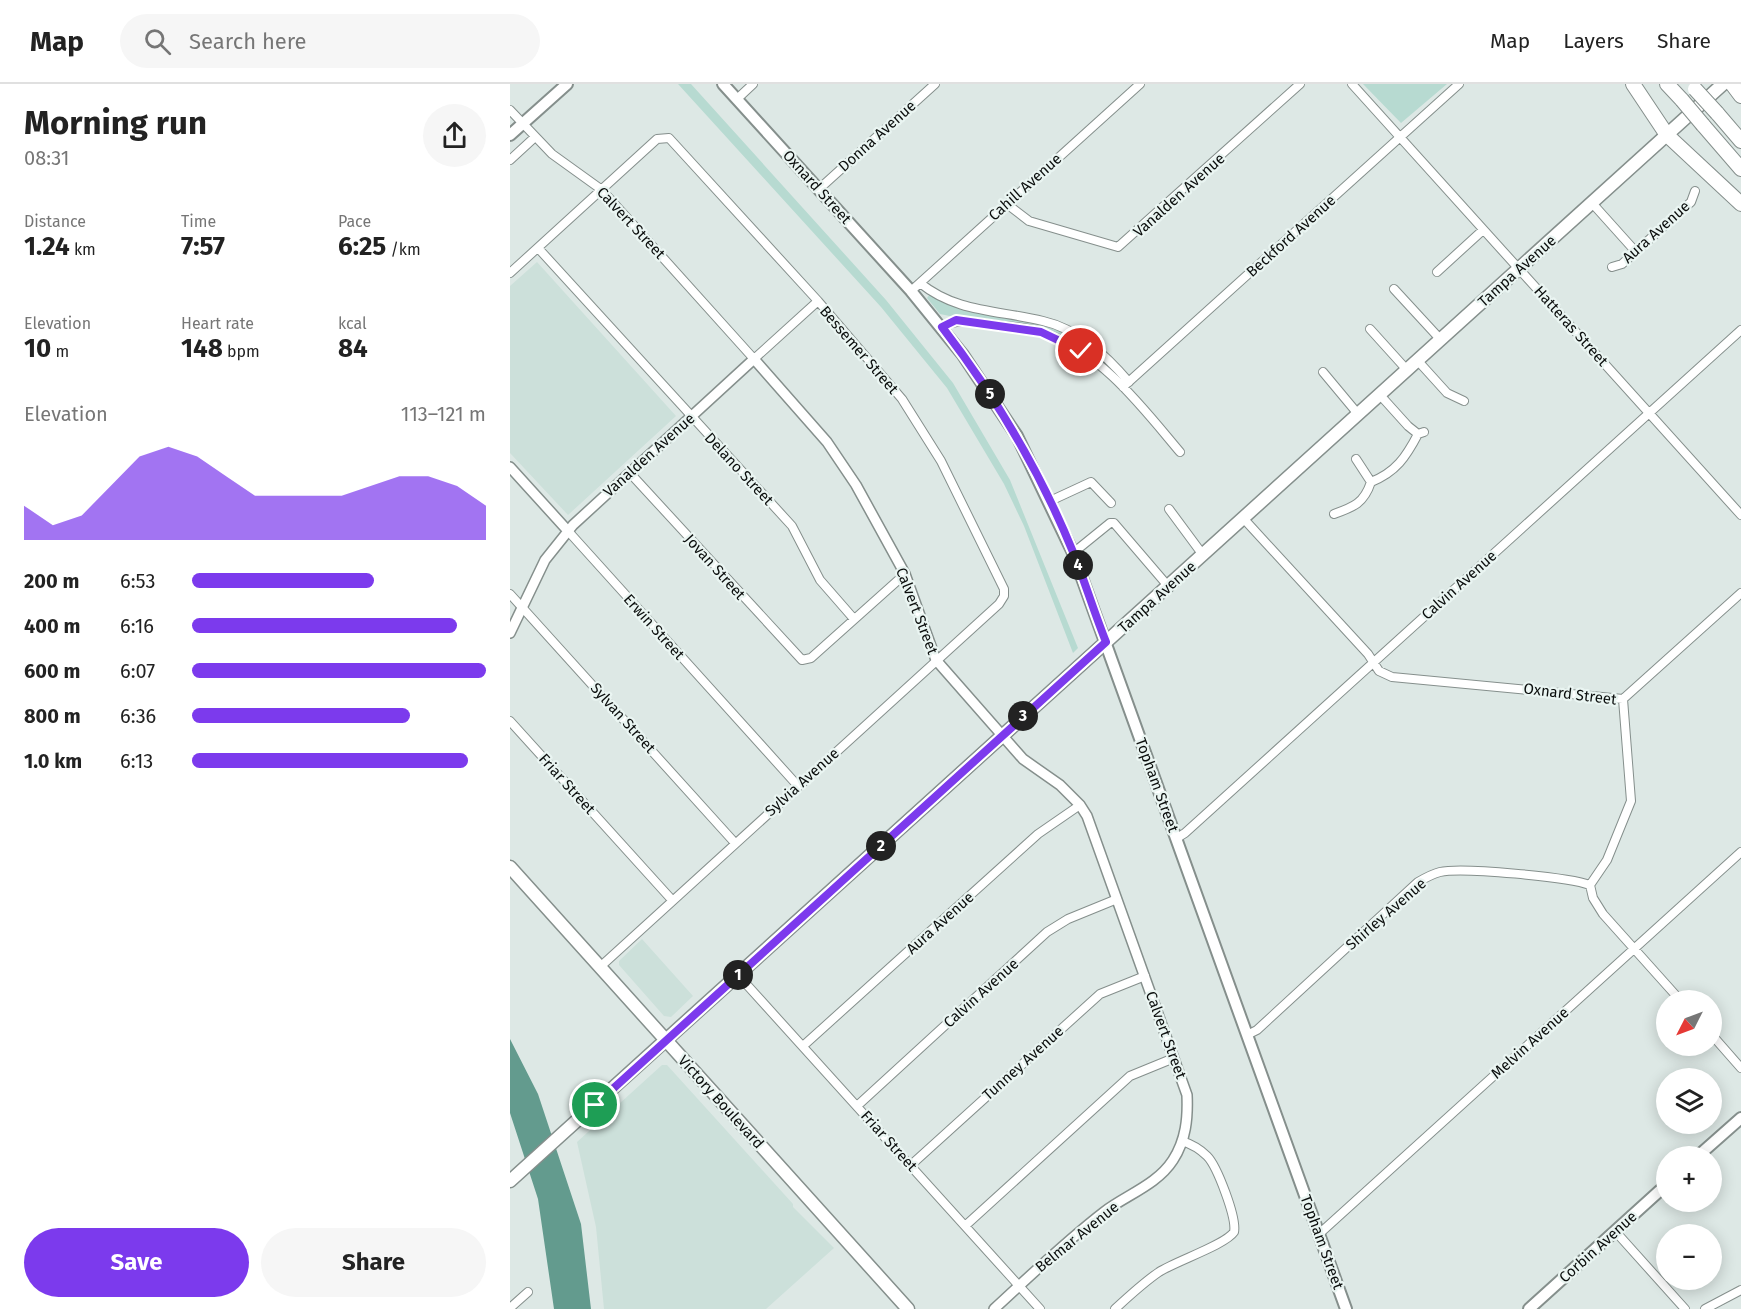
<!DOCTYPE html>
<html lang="en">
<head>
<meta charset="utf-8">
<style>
	:root { --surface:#fff; --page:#f6f6f6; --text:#222; --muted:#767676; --line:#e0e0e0; --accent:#7c3aed }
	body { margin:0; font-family:"Fira Sans",sans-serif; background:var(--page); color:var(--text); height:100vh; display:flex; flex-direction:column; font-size:22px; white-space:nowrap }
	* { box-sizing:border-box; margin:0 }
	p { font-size:20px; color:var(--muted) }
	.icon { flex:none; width:33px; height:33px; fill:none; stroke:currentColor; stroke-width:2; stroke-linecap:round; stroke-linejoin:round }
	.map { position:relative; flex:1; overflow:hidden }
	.panel { display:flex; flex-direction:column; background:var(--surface); width:510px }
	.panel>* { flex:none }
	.needle { width:39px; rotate:228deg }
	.fabs { position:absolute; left:1146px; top:906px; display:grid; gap:12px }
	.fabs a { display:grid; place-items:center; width:66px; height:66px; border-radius:50%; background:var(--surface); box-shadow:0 3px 15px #0003; font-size:30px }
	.pin { position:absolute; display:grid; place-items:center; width:51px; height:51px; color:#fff; margin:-26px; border:3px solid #fff; border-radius:50%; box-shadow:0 2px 6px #0007 }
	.km { position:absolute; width:30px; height:30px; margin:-15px; border-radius:50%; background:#222; color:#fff; font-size:16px; line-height:30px; text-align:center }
	.round { display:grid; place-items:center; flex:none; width:63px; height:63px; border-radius:32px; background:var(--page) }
	.summary { display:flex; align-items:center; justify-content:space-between; height:102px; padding:0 24px }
	h1 { font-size:33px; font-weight:700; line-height:45px }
	.metrics { display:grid; grid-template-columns:repeat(3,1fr); gap:9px; height:102px; padding:6px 24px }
	.metrics div { display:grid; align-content:center }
	.metrics b { font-size:26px; font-weight:700 }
	.metrics small { font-size:16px; font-weight:400 }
	.metrics p { font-size:16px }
	.chart { height:168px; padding:12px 24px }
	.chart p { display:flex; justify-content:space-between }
	.chart svg { width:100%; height:108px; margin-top:6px; fill:var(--accent); opacity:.7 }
	.primary-button { display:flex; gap:12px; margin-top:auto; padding:12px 24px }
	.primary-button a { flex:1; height:69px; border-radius:36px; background:var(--accent); color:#fff; font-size:24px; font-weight:700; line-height:69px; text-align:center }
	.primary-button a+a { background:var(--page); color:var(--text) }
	ul { padding:0 24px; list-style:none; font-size:20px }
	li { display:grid; grid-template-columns:96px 72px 1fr; align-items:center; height:45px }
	li i { height:15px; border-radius:8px; background:var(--accent) }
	header { display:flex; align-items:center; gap:36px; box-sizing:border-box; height:84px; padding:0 30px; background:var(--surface); border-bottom:2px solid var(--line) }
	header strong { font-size:28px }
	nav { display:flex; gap:33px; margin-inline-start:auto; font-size:21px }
	.search { width:420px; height:54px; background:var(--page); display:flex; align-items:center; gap:15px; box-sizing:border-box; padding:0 21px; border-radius:33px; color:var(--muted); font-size:22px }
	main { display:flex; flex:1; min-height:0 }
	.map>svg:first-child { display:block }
	.built { fill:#cce0da }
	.green { fill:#b7dad1 }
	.water { fill:#639b8e }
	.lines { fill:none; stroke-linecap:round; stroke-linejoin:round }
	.minor-casing { stroke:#858f8c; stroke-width:10 }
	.tertiary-casing { stroke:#858f8c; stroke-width:12 }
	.secondary-casing { stroke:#858f8c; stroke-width:14 }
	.primary-casing { stroke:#858f8c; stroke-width:15 }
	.motorway-casing { stroke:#858f8c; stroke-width:16 }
	.minor { stroke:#fff; stroke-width:8 }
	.tertiary { stroke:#fff; stroke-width:9 }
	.secondary { stroke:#fff; stroke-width:10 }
	.primary { stroke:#fff; stroke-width:12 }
	.motorway { stroke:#fff; stroke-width:14 }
	.motorway-bridge-casing { stroke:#858f8c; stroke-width:16; stroke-linecap:butt }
	.motorway-bridge { stroke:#fff; stroke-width:14 }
	.route-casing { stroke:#fff; stroke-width:12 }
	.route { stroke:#7c3aed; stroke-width:8 }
	.labels { text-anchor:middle; stroke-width:4.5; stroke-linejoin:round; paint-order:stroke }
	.street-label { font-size:15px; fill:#0b0e0d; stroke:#eaf5f2 }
</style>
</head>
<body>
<header>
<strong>Map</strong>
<div class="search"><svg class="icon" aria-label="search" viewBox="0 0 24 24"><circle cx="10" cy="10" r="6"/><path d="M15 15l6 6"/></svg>Search here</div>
<nav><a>Map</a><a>Layers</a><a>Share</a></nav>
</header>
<main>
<section class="panel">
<div class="summary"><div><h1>Morning run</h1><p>08:31</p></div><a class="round"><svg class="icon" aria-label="share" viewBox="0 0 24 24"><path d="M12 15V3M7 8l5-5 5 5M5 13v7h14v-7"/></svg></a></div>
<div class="metrics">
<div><p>Distance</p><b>1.24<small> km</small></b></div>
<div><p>Time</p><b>7:57</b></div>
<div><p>Pace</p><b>6:25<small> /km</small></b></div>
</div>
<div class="metrics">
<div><p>Elevation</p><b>10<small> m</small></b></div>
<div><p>Heart rate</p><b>148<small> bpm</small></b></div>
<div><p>kcal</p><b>84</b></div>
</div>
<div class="chart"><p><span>Elevation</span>113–121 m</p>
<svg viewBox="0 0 160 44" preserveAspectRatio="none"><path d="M0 44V30L10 38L20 34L30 22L40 10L50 6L60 10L70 18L80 26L90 26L100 26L110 26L120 22L130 18L140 18L150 22L160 30V44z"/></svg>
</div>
<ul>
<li><b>200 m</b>6:53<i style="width:62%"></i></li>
<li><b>400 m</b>6:16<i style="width:90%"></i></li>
<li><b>600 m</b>6:07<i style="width:100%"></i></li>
<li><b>800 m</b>6:36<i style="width:74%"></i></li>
<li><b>1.0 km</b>6:13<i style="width:94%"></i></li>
</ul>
<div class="primary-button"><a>Save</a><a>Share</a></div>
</section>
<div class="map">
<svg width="1231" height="1225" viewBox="0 0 1231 1225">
	<rect width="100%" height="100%" fill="#dde8e5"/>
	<path class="built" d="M27,178l139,154 -108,99 -58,-62v-167z
		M132,855l51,57 -22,21 -7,-1 -45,-51v-4z
		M152,981h5l126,139v3l41,41 -68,61h-162l-8,-82 -19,-85z"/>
	<path class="green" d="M168,0h13l195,216 67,83 57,97 68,168 -5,5 -49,-127 -20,-42 -57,-96 -66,-81z
		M853,0h84l-46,39z
		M420,210l32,16 76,14 29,10 27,16 24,25 -1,2 -47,-36 -130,-27 -13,-16z"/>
	<path class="water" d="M0,955l28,55 43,130 10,85h-37l-16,-110 -28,-86z"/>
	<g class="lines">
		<defs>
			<path id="minor" d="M842,0l389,431
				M227,15l16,-15
				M0,26l42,44 50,36 152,169 64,-58
				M0,76l25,-23
				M309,105l116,-105
				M1082,119l44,49
				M497,120l22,17 89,26 182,-163
				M28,164l254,278 28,54 34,39
				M1102,183l10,-3 69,-62 4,-11
				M927,188l46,-42
				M0,189l147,-134 12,-1 149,163 84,98 39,62 63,128v7l-5,8 -399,363
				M410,199c37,30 79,27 123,38 35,8 63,34 86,61
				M884,205l47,51
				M401,207l229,-207
				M432,243c17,-10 34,-4 53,-2 16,2 34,2 49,8 58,20 98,74 136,119
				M860,245l37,41
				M908,277l29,32 17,8
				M813,288l35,42
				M613,303l336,-303
				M870,311l28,31 10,8 6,-2
				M846,375l15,23
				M119,388l173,188 9,-2 94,-84
				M540,417l41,-19 20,21
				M659,425l34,46
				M824,430c20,-7 30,-11 37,-32 25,-10 35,-25 47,-48
				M733,434l125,136 11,17 13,6 231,22
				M58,447l230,255
				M563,469l37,-30h4l54,63
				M0,510l225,249
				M1113,615l8,102 -24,59 -17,25 3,13 10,16 77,86
				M1113,615l118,-106
				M0,637l162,179
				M667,754l8,-5 556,-503
				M228,891l302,334
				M737,951l10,-5 161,-148c7,-4 14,-8 22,-10 22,-5 129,5 150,13
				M1202,951l29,33
				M293,962l235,-212 42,-29
				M347,1022l190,-174 21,-13 49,-20
				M401,1081l189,-171 45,-18
				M455,1142l165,-150 44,-18
				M1105,1147l70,78
				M809,1150l422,-382
				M0,1224l18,-16
				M605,1225c14,-13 28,-26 44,-37 17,-11 66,-27 75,-40 3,-14 -17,-66 -27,-76 -7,-7 -16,-12 -25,-15
				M1195,1225l36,-19"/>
			<path id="tertiary" d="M0,383l58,64
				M0,549l35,-73 28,-35 181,-166 73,83 29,43 49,89 31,86 87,99 37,26 20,20 7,11 100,279c1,23 -1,45 -14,65 -16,25 -47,35 -69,52 -39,30 -74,64 -110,97"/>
			<path id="secondary" d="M213,0l188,207 52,64 54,81 56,117 273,756
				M0,51l57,-51
				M1188,1072l43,-38
				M1019,1225l137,-124"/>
			<path id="primary" d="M0,783l398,442
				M0,1097l1213,-1097"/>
			<path id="motorway" d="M1123,0l34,51 74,69
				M1157,0l15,16
				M1222,0l9,12
				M1207,29l24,28
				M1193,41l38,44"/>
		</defs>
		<use href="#minor" class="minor-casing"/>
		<use href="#tertiary" class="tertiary-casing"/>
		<use href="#secondary" class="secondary-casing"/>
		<use href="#primary" class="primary-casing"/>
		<use href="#motorway" class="motorway-casing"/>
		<use href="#minor" class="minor"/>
		<use href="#tertiary" class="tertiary"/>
		<use href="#secondary" class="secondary"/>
		<use href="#primary" class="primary"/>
		<use href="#motorway" class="motorway"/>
		<defs>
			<path id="motorway-bridge" d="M1185,5l22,24
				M1172,16l21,25"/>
		</defs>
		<use href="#motorway-bridge" class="motorway-bridge-casing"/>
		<use href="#motorway-bridge" class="motorway-bridge"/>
	</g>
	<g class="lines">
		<defs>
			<path id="route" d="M85,1021l511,-463c-12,-30 -21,-60 -33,-90 -33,-81 -77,-155 -131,-225l14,-7 85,12 40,19"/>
		</defs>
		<use href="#route" class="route-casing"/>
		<use href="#route" class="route"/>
	</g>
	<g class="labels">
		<g class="street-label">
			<text transform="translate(367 52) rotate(-42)" y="5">Donna Avenue</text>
			<text transform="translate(307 103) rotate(48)" y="5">Oxnard Street</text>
			<text transform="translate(515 103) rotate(-42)" y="5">Cahill Avenue</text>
			<text transform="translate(669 111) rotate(-42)" y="5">Vanalden Avenue</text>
			<text transform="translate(121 139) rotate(47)" y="5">Calvert Street</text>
			<text transform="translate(1146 148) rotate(-42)" y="5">Aura Avenue</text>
			<text transform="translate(781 152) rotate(-42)" y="5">Beckford Avenue</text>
			<text transform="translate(1007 187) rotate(-42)" y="5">Tampa Avenue</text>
			<text transform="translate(1061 242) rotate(48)" y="5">Hatteras Street</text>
			<text transform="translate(349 266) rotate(49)" y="5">Bessemer Street</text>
			<text transform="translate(139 371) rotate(-42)" y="5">Vanalden Avenue</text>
			<text transform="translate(229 385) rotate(47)" y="5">Delano Street</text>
			<text transform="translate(205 483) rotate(48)" y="5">Jovan Street</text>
			<text transform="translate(949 501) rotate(-42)" y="5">Calvin Avenue</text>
			<text transform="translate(647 513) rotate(-42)" y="5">Tampa Avenue</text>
			<text transform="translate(407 527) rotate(69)" y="5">Calvert Street</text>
			<text transform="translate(144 543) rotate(48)" y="5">Erwin Street</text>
			<text transform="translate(1060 610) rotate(7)" y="5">Oxnard Street</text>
			<text transform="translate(113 634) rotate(48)" y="5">Sylvan Street</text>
			<text transform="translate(292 698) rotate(-42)" y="5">Sylvia Avenue</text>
			<text transform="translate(57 700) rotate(48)" y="5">Friar Street</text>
			<text transform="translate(647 701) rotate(70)" y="5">Topham Street</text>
			<text transform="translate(876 830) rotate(-41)" y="5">Shirley Avenue</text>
			<text transform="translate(430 839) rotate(-42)" y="5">Aura Avenue</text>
			<text transform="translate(471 909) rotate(-42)" y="5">Calvin Avenue</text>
			<text transform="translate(656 951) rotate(70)" y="5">Calvert Street</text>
			<text transform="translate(1020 959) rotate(-42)" y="5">Melvin Avenue</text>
			<text transform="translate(513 979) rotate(-42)" y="5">Tunney Avenue</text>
			<text transform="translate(211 1018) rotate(48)" y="5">Victory Boulevard</text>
			<text transform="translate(379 1057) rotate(48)" y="5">Friar Street</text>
			<text transform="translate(567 1153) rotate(-39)" y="5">Belmar Avenue</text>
			<text transform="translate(812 1158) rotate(70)" y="5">Topham Street</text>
			<text transform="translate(1088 1163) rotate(-42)" y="5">Corbin Avenue</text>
		</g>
	</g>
</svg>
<div class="fabs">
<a><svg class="needle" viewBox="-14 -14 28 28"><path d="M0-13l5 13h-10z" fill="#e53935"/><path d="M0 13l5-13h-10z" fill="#767676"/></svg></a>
<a><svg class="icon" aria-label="layers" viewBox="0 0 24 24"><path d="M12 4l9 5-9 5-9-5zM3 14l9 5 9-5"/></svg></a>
<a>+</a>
<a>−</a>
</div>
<div class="pin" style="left:85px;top:1021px;background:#1e9e55"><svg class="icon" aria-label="arrive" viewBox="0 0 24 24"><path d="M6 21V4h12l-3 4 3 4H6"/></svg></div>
<div class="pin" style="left:571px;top:267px;background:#d93025"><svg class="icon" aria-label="check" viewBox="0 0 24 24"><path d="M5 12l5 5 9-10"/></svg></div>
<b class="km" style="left:228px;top:891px">1</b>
<b class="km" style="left:371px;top:762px">2</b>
<b class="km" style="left:513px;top:632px">3</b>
<b class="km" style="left:568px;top:481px">4</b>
<b class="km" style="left:480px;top:310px">5</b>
</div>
</main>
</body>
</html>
